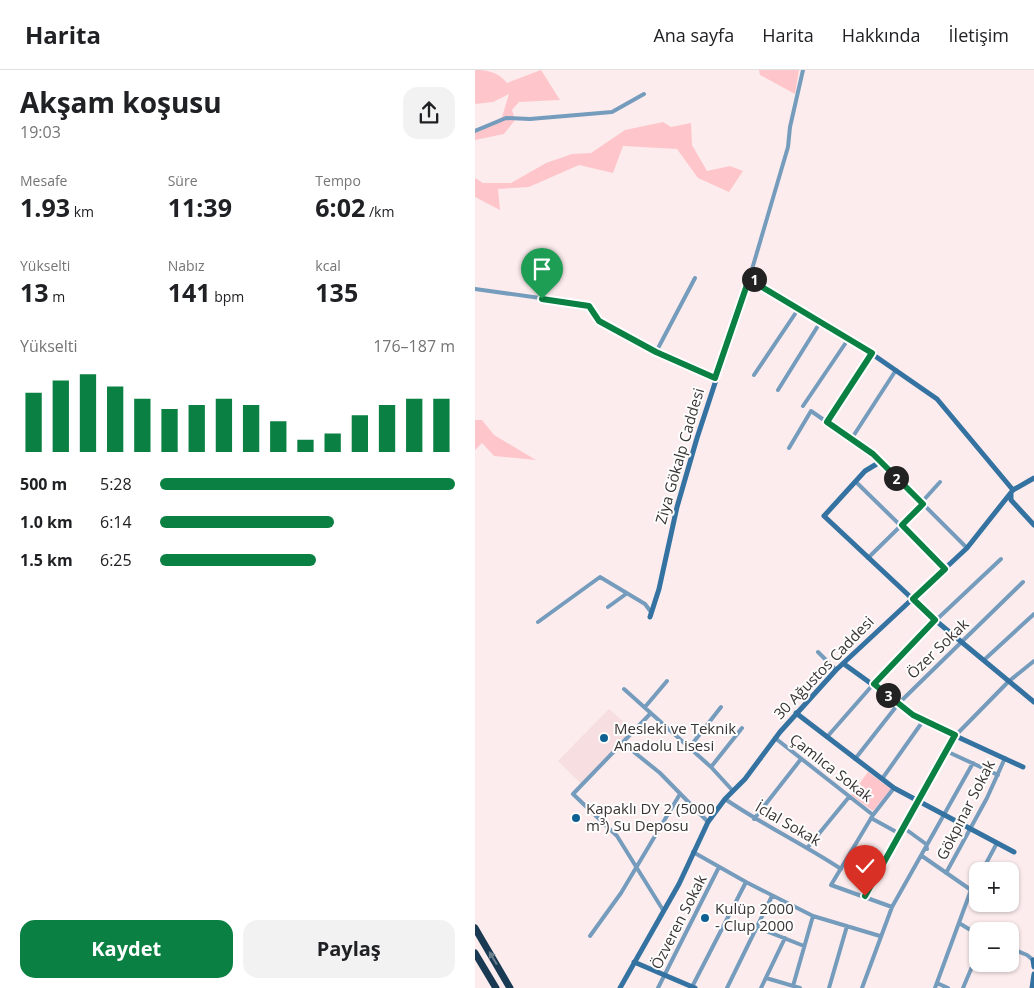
<!DOCTYPE html>
<html lang="tr">
<head>
<meta charset="utf-8">
<style>
	:root { --surface:#fff; --page:#f2f2f2; --text:#202124; --muted:#757577; --line:#e0e0e0; --accent:#0b8043 }
	body { margin:0; font-family:"Open Sans",sans-serif; background:var(--page); color:var(--text); height:100vh; display:flex; flex-direction:column; font-size:19px; white-space:nowrap }
	* { box-sizing:border-box; margin:0 }
	p { font-size:16px; color:var(--muted) }
	.icon { flex:none; width:28px; height:28px; fill:none; stroke:currentColor; stroke-width:2; stroke-linecap:round; stroke-linejoin:round }
	.map { position:relative; flex:1; overflow:hidden }
	.side { display:flex; flex-direction:column; background:var(--surface); width:475px }
	.side>* { flex:none }
	.fabs { position:absolute; left:494px; top:792px; display:grid; gap:10px }
	.fabs a { display:grid; place-items:center; width:50px; height:50px; border-radius:10px; background:var(--surface); box-shadow:0 1px 4px #0004; font-size:25px }
	.pin { position:absolute; display:grid; place-items:center; width:42px; height:42px; color:#fff; margin:-51px -21px; border-radius:50% 50% 50% 0; rotate:-45deg; box-shadow:0 0 5px #0007 }
	.pin .icon { rotate:45deg }
	.km { position:absolute; width:25px; height:25px; margin:-12px; border-radius:50%; background:#222; color:#fff; font-size:14px; line-height:25px; text-align:center }
	.round { display:grid; place-items:center; flex:none; width:52px; height:52px; border-radius:15px; background:var(--page) }
	.headline { display:flex; align-items:center; justify-content:space-between; height:85px; padding:0 20px }
	h1 { font-size:28px; font-weight:700; line-height:38px }
	.figures { display:grid; grid-template-columns:repeat(3,1fr); gap:8px; height:85px; padding:5px 20px }
	.figures div { display:grid; align-content:center }
	.figures b { font-size:25px; font-weight:700 }
	.figures small { font-size:14px; font-weight:400 }
	.figures p { font-size:14px }
	.chart { height:140px; padding:10px 20px }
	.chart p { display:flex; justify-content:space-between }
	.chart svg { width:100%; height:90px; margin-top:5px; stroke:var(--accent); stroke-width:6 }
	.action { display:flex; gap:10px; margin-top:auto; padding:10px 20px }
	.action a { flex:1; height:58px; border-radius:15px; background:var(--accent); color:#fff; font-size:20px; font-weight:700; line-height:58px; text-align:center }
	.action a+a { background:var(--page); color:var(--text) }
	ul { padding:0 20px; list-style:none; font-size:16px }
	li { display:grid; grid-template-columns:80px 60px 1fr; align-items:center; height:38px }
	li i { height:12px; border-radius:6px; background:var(--accent) }
	header { display:flex; align-items:center; gap:30px; box-sizing:border-box; height:70px; padding:0 25px; background:var(--surface); border-bottom:1px solid var(--line) }
	header strong { font-size:24px }
	nav { display:flex; gap:28px; margin-inline-start:auto; font-size:18px }
	main { display:flex; flex:1; min-height:0 }
	.map>svg:first-child { display:block }
	.built { fill:#f7dee0 }
	.green { fill:#fec6cb }
	.lines { fill:none; stroke-linecap:round; stroke-linejoin:round }
	.street { stroke:#759cbc; stroke-width:4 }
	.secondary { stroke:#3473a1; stroke-width:5 }
	.highway { stroke:#193a52; stroke-width:7 }
	.oneway { fill:#697f8e }
	.route-casing { stroke:#fff; stroke-width:10 }
	.route { stroke:#0b8043; stroke-width:6 }
	.poi-dot { fill:#0f6092; stroke:#fefefe; stroke-width:2 }
	.labels { text-anchor:middle; stroke-width:4; stroke-linejoin:round; paint-order:stroke }
	.street-label { font-size:15px; fill:#3a3434; stroke:#fefefe }
	.poi-label { font-size:15px; fill:#3a3434; stroke:#fefefe; text-anchor:start }
</style>
</head>
<body>
<header>
<strong>Harita</strong>
<nav><a>Ana sayfa</a><a>Harita</a><a>Hakkında</a><a>İletişim</a></nav>
</header>
<main>
<section class="side">
<div class="headline"><div><h1>Akşam koşusu</h1><p>19:03</p></div><a class="round"><svg class="icon" aria-label="share" viewBox="0 0 24 24"><path d="M12 15V3M7 8l5-5 5 5M5 13v7h14v-7"/></svg></a></div>
<div class="figures">
<div><p>Mesafe</p><b>1.93<small> km</small></b></div>
<div><p>Süre</p><b>11:39</b></div>
<div><p>Tempo</p><b>6:02<small> /km</small></b></div>
</div>
<div class="figures">
<div><p>Yükselti</p><b>13<small> m</small></b></div>
<div><p>Nabız</p><b>141<small> bpm</small></b></div>
<div><p>kcal</p><b>135</b></div>
</div>
<div class="chart"><p><span>Yükselti</span>176–187 m</p>
<svg viewBox="0 0 160 44" preserveAspectRatio="none"><path d="M5 44V15M15 44V9M25 44V6M35 44V12M45 44V18M55 44V23M65 44V21M75 44V18M85 44V21M95 44V29M105 44V38M115 44V35M125 44V26M135 44V21M145 44V18M155 44V18"/></svg>
</div>
<ul>
<li><b>500 m</b>5:28<i style="width:100%"></i></li>
<li><b>1.0 km</b>6:14<i style="width:59%"></i></li>
<li><b>1.5 km</b>6:25<i style="width:53%"></i></li>
</ul>
<div class="action"><a>Kaydet</a><a>Paylaş</a></div>
</section>
<div class="map">
<svg width="559" height="918" viewBox="0 0 559 918">
	<rect width="100%" height="100%" fill="#fceced"/>
	<path class="built" d="M134,639l25,22 -53,53 -23,-23z"/>
	<path class="green" d="M0,0c13,0 23,2 32,13l34,-13 19,30 -41,2 -7,8 3,10 -11,14 -29,6v-8l27,-15 7,-23 -16,8 -18,2z
		M284,0h40l-4,24 -35,-19z
		M188,52l8,5 20,-4 1,22 15,26 23,-5 13,5 -14,21 -31,-14 -21,-29 -54,-3 -10,27 -34,-8 -50,22 -31,2 2,21 -25,-13v-19l8,5h28l35,-20 26,-9 19,-1 34,-23z
		M0,350h7l12,15 42,25 -42,-4 -12,-13 -7,7z
		M393,702l23,17 -18,22 -22,-16z"/>
	<g class="lines">
		<path class="street" d="M0,61l31,-13 24,1 82,-7 32,-18
			M275,206l38,-129 2,-20 13,-57
			M0,219l108,15c10,4 11,14 19,19 37,21 75,39 113,56
			M181,282l39,-74
			M279,305l45,-67
			M303,320l43,-69
			M328,336l46,-68
			M352,352l45,-69
			M377,368l44,-68
			M314,378l22,-37 62,43 94,94
			M381,412l89,87
			M446,433l19,-21
			M393,488l55,-54
			M133,537l18,-13
			M63,552l62,-45 45,27 6,8
			M343,582l18,18
			M509,590l50,-46
			M149,619l87,78 22,24
			M170,637l22,-26
			M176,643l-78,81 44,42 46,74
			M352,667l72,-82 102,-96
			M300,668l98,77
			M149,674l36,29 48,49
			M214,678l32,-41
			M471,681l52,24
			M380,689l44,-56 124,-121
			M236,697l31,-39
			M407,709l41,-58
			M250,729c38,26 78,45 116,70
			M396,748l29,16
			M279,749l47,-60
			M429,758l22,16 1,5
			M333,777l41,-50
			M218,782l53,30 67,34 67,20
			M447,786l49,34
			M507,801l15,-28
			M471,803l41,-75 18,-40
			M390,826l91,-161 52,-53 26,-21
			M417,837l-61,-22 42,-70 21,-27
			M484,853l18,11
			M281,857l48,19
			M115,866l31,-43 59,-99
			M535,878l17,7 6,5
			M291,908l34,10
			M462,913l11,5
			M318,916l20,-70
			M217,917l54,-105
			M183,918l61,-121
			M252,918l45,-92
			M286,918l24,-50
			M354,918l18,-62
			M387,918l30,-81 81,-144
			M460,918l36,-98 6,-11
			M488,918l14,-33"/>
		<path class="secondary" d="M405,392l-15,9 -41,45 111,104 99,82
			M536,423v7l23,25
			M175,547l9,-28 18,-82 20,-69 53,-162 12,11 87,51 88,61 76,91
			M369,594l79,57 100,46
			M321,643l98,75 120,64
			M558,890l1,7
			M159,892l61,26
			M145,918l59,-104 29,-62 17,-23 20,-20 35,-47 56,-62 131,-122 46,-58 21,-12
			M557,918l2,-14"/>
		<path class="highway" d="M0,858l35,60
			M0,883l21,35"/>
	</g>
	<defs><path id="oneway-solid" d="M-6-.8H1V-3.2L6.5 0L1 3.2V.8H-6Z" transform="scale(1.25)"/></defs>
	<use class="oneway" href="#oneway-solid" transform="translate(18 888) rotate(-121)"/>
	<g class="lines">
		<defs>
			<path id="route" d="M67,229l47,7 10,15 57,31 59,26 35,-102 12,11 110,66 -45,69 46,32 50,50 -21,21 43,44 -32,30 22,21 -61,64 39,31 42,20 -90,161"/>
		</defs>
		<use href="#route" class="route-casing"/>
		<use href="#route" class="route"/>
	</g>
	<g class="poi-dot">
		<circle cx="129" cy="668" r="5"/>
		<circle cx="101" cy="748" r="5"/>
		<circle cx="230" cy="848" r="5"/>
	</g>
	<g class="labels">
		<g class="street-label">
			<text transform="translate(205 386) rotate(-74)" y="5">Ziya Gökalp Caddesi</text>
			<text transform="translate(463 579) rotate(-44)" y="5">Özer Sokak</text>
			<text transform="translate(349 598) rotate(-46)" y="5">30 Ağustos Caddesi</text>
			<text transform="translate(356 698) rotate(38)" y="5">Çamlıca Sokak</text>
			<text transform="translate(491 740) rotate(-63)" y="5">Gökpınar Sokak</text>
			<text transform="translate(313 754) rotate(30)" y="5">İclal Sokak</text>
			<text transform="translate(204 852) rotate(-63)" y="5">Özveren Sokak</text>
		</g>
		<g class="poi-label">
			<text x="139" y="664">Mesleki ve Teknik<tspan x="139" dy="17">Anadolu Lisesi</tspan></text>
			<text x="111" y="744">Kapaklı DY 2 (5000<tspan x="111" dy="17">m³) Su Deposu</tspan></text>
			<text x="240" y="844">Kulüp 2000<tspan x="240" dy="17">- Clup 2000</tspan></text>
		</g>
	</g>
</svg>
<div class="fabs">
<a>+</a>
<a>−</a>
</div>
<div class="pin" style="left:67px;top:229px;background:#1e9e55"><svg class="icon" aria-label="arrive" viewBox="0 0 24 24"><path d="M6 21V4h12l-3 4 3 4H6"/></svg></div>
<div class="pin" style="left:390px;top:826px;background:#d93025"><svg class="icon" aria-label="check" viewBox="0 0 24 24"><path d="M5 12l5 5 9-10"/></svg></div>
<b class="km" style="left:279px;top:209px">1</b>
<b class="km" style="left:421px;top:408px">2</b>
<b class="km" style="left:413px;top:625px">3</b>
</div>
</main>
</body>
</html>
